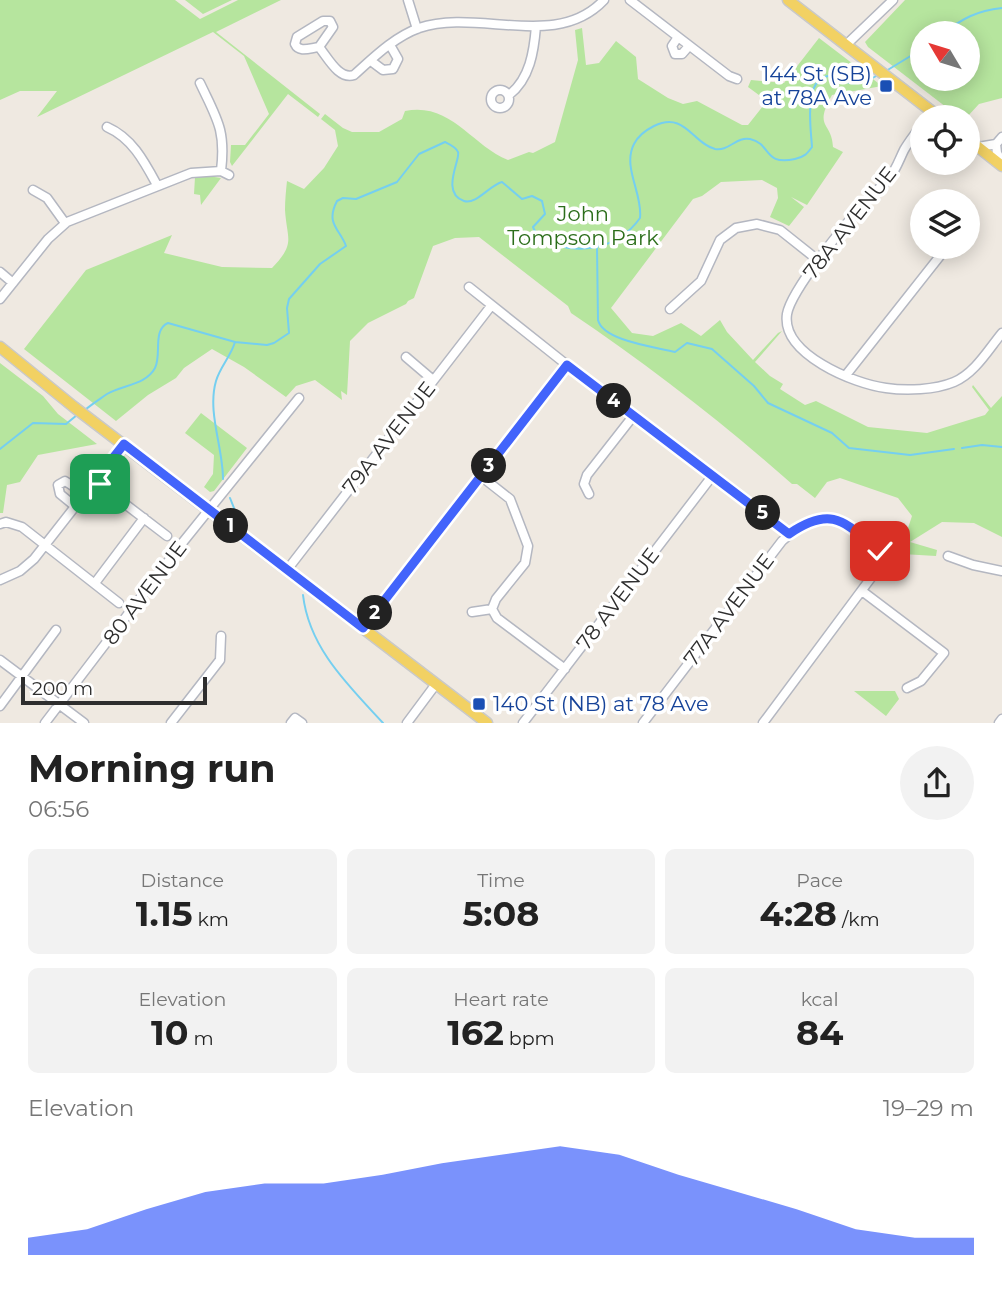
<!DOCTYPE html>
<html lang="en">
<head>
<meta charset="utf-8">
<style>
	:root { --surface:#fff; --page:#f2f2f2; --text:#222; --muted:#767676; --accent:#4264fb }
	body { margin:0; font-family:Montserrat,sans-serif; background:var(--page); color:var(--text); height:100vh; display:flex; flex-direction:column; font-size:26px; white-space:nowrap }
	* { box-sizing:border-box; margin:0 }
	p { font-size:23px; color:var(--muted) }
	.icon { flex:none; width:38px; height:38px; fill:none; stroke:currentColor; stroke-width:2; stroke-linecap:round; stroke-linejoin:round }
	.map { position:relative; height:723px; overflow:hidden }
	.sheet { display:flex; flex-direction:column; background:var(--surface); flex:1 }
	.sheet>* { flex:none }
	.needle { width:46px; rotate:308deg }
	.tools { position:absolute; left:910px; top:21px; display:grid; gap:14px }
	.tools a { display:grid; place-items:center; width:70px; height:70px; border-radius:50%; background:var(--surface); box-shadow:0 4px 18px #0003; font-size:35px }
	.scale { position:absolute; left:21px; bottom:18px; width:186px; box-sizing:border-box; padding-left:7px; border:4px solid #2e2e2e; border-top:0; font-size:19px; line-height:24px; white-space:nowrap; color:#2e2e2e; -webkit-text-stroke:5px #fff; paint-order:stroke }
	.pin { position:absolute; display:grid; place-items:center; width:60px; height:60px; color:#fff; margin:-30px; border-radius:14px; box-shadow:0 4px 10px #0006 }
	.km { position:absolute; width:35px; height:35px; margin:-18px; border-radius:50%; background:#222; color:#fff; font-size:19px; line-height:35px; text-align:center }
	.round { display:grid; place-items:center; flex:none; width:74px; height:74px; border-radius:37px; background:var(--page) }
	.head { display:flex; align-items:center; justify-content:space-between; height:119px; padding:0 28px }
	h1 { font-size:38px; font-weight:700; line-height:52px }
	.stats { display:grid; grid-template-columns:repeat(3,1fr); gap:10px; height:119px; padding:7px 28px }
	.stats div { display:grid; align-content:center; border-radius:10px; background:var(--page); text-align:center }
	.stats b { font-size:35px; font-weight:700 }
	.stats small { font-size:19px; font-weight:400 }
	.stats p { font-size:19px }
	.chart { height:196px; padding:14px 28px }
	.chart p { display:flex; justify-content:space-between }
	.chart svg { width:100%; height:126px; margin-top:7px; fill:var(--accent); opacity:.7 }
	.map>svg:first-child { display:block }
	.green { fill:#b6e59e; fill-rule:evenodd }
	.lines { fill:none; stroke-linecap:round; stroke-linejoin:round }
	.stream { stroke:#75cff0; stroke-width:2 }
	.minor-casing { stroke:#b4b7c1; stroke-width:11 }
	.major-casing { stroke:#c9c9c9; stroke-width:13 }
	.minor { stroke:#fff; stroke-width:8 }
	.major { stroke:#f2d163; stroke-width:10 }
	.route-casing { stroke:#fff; stroke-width:14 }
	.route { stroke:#4264fb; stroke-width:9 }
	.transit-dot { fill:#1a4fb4; stroke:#fff; stroke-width:2.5 }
	.labels { text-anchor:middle; stroke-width:7; stroke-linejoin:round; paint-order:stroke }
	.transit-label { font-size:21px; fill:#164399; stroke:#fff; text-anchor:end }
	.park-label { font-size:21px; fill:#2c6e1b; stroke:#fff }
	.street-label { font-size:21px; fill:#2e2e2e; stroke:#fff }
</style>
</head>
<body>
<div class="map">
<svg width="1002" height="723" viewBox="0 0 1002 723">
	<rect width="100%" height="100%" fill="#efe9e1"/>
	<path class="green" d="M0,0h175l25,19 38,-19h43l-65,32 104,82 -2,3 -30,-23 -56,72 -2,-4 1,-17h14l24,-31 -25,-58 -31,-24 -176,85 20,-26h-37l-20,9z
		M185,0h47l-29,14z
		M905,0h97v98l-23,6 -12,13h-8l-91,-70 -3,-5zM968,33v46h-46v-46z
		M582,28l4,37 13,-2 17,-22 20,16 2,22 30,19 15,6 14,-3 45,24h6l19,-24 -19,-14 3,-7 33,3 35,-45 63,48 -50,9c-19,34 0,26 1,52l10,5 -36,53 -16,-8 13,10 -15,19 -19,-9 8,-19 -1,-10 -15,-8 -41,2 -19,14 -9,3 -82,109 21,25 21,3 28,-13 20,13 19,-16 7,12 26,28 25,-27 4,-2 -27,31 15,14 13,8 -3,5 25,16 11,-4 52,26 59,6 58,-18 4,-5 -17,-23 1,-2 18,23 11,-12v141l-28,-14 -32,-1 -32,20 27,8 -1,6 -34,-2 -7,-6 11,-14 6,-18 -14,-18 -58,-20 -13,4 -12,16 -18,-14h-5c-70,-62 -144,-119 -221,-171l-3,-7 -89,-69 -24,1 -22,8 -19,52 -6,3 -2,3 -38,19 -18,18 -3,54 -6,-4 1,9 -27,-20 -19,6 -10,11 -42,-30 -32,-18 -28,19 -8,10 -28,17 -32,26 -92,-72 62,-79 86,-35 -8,18 58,14 50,1c24,-25 15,-28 13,-58 0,-10 1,-20 2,-29l17,8 20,-21 14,-22 -3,-16 -14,-11 4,-5 18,14 9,4h27l23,-13 3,-8c46,-9 66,34 103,49l21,-8 4,1 22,-11 23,-82 -3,-30z
		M208,176l13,2 -20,27 -1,-10 -6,-1 1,-17z
		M0,363l43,33 15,18 39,30 -59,11 -18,27 -13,3 -4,28h-3z
		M201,413l46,35 -33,43 -4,1 -6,-5 9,-13 1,-19 -29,-22z
		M854,691h41l4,8 -13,17z"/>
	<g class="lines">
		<path class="stream" d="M943,33c21,-15 33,-22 59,-25
			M886,71l36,-22
			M597,248l1,72c5,21 58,27 77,32l12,-9 25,6 42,37 14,17 64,30 17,15 61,7 44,-6
			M85,410c7,-6 15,-11 22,-16 15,-9 39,-9 48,-26 7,-13 -3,-38 13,-45l67,19 32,3 7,-2 15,-10 -2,-25 2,-9 31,-35 26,-18c-6,-17 -21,-22 -9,-45l6,-3 13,1 41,-17 22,-28 26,-12c4,2 11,5 13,10 3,7 -18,41 6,49 12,4 26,-16 38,-19l20,17 10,-3 10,5 3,13 -12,13 5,11c35,18 78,14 102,-20 3,-24 -18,-51 -6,-74 4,-8 12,-14 20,-18 31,-15 38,17 61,23 13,3 22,-13 35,-10 22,5 13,27 45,20 9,-2 12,-5 17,-12 -1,-18 -10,-73 20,-71 5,0 10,5 15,6 9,4 23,-2 31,-7
			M962,448l20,-3 20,2
			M0,449l33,-26 33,1 11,-9
			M223,479c0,-32 -16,-67 -7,-98 4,-14 15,-25 19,-39
			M230,498l6,15
			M303,595c6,53 45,90 80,128"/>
		<defs>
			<path id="minor" d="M408,0l9,29
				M630,0l99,76 8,3
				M323,21h7l3,6 -14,20c-9,1 -20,6 -24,-3l2,-7z
				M678,37l-6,9 3,8h7l7,-8
				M846,45l47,-45
				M319,47c9,11 20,33 35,28 19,-17 40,-38 65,-47 59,-20 137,23 185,-28
				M371,61l12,9 10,-1 5,-10 -8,-14
				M200,83c17,36 26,47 21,88
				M491 99a9 9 0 1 1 18 0a9 9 0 1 1-18 0Z
				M509,95c21,-16 25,-44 27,-69
				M922,124c-6,9 -13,17 -18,26 -5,10 -8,20 -15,28 -7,9 -16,15 -23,23 -19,21 -75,89 -79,113 -6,40 67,70 99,74 20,3 49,2 68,-6 21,-9 34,-32 48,-49
				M107,127c25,11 37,34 50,58
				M996,144l1,9 5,9
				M978,147l18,-3 6,-7
				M33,190l14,8 18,25
				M0,272l13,11
				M469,287l98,78 222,169
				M0,299l48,-60 19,-17 124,-49 30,-2 8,4
				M670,309l31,-28 19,-41 16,-12 21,-4 23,6 39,31
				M406,357l27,23
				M846,375l101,-128
				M482,477l28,22 18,47 -3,17 -29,36 -4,10 5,9 68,51
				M95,481l72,55
				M589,494l-5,-10 3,-9 47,-60
				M76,507l-16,-13 -2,-9 7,-4 20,13
				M0,524l6,-2 16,5 97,76
				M948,556l25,9 29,6
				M287,570l204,-264
				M0,580l20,-9 14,-12 90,-115
				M95,583l49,-65
				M862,591l82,62 -23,28 -14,7
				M472,612l20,-3
				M363,628l204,-263
				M0,660l84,63
				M0,706l56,-76
				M45,723l138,-181 116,-144
				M171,723l49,-63 1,-24
				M291,723l4,-5 7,5
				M407,723l29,-39
				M523,723l190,-248
				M643,723l139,-182c44,-39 64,-21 103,14v4l-122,164
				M999,723l3,-4"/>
			<path id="major" d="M788,0l151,117
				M968,139l34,27
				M0,347l74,60 413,316"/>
		</defs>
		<use href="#minor" class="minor-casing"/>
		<use href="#major" class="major-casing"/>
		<use href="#minor" class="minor"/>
		<use href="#major" class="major"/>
	</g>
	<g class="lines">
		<defs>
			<path id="route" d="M100,484l-5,-3 29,-37 239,184 204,-263 222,169c44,-30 56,-11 91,17"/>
		</defs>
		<use href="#route" class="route-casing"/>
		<use href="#route" class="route"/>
	</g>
	<g class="transit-dot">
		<rect x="879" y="79" width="14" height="14" rx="3.5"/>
		<rect x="472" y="697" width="14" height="14" rx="3.5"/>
	</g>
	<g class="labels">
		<g class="transit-label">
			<text x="872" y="81">144 St (SB)<tspan x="872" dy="24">at 78A Ave</tspan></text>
			<text x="493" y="711" text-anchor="start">140 St (NB) at 78 Ave</text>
		</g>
		<g class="park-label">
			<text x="583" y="221">John<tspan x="583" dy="24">Tompson Park</tspan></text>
		</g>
		<g class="street-label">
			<text transform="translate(850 223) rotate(-52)" y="7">78A AVENUE</text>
			<text transform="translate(389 438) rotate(-52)" y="7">79A AVENUE</text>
			<text transform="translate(145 593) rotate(-53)" y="7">80 AVENUE</text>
			<text transform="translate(618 599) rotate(-53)" y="7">78 AVENUE</text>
			<text transform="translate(729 610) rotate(-53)" y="7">77A AVENUE</text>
		</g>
	</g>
</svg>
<div class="tools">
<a><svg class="needle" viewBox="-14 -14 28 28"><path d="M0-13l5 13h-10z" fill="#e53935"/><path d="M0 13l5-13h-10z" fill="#767676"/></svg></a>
<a><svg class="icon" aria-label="locate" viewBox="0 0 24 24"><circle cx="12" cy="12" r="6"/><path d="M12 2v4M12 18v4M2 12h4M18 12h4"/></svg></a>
<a><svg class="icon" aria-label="layers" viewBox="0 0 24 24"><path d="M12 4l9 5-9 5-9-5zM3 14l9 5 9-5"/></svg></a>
</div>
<div class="scale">200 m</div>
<div class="pin" style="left:100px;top:484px;background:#1e9e55"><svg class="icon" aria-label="arrive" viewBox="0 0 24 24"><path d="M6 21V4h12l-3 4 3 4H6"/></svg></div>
<div class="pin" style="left:880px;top:551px;background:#d93025"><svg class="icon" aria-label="check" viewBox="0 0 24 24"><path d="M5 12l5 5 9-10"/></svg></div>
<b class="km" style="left:231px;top:526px">1</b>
<b class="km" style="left:375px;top:613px">2</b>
<b class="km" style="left:489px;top:466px">3</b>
<b class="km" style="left:614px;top:401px">4</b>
<b class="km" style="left:763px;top:513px">5</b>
</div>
<section class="sheet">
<div class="head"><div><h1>Morning run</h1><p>06:56</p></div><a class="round"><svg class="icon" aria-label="share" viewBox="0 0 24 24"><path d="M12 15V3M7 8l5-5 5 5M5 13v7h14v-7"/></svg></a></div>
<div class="stats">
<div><p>Distance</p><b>1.15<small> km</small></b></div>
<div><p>Time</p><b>5:08</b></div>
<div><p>Pace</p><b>4:28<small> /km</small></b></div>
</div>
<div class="stats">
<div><p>Elevation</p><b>10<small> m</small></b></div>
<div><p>Heart rate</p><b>162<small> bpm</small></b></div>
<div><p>kcal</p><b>84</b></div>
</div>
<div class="chart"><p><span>Elevation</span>19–29 m</p>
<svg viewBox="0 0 160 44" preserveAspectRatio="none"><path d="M0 44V38L10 35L20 28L30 22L40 19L50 19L60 16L70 12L80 9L90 6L100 9L110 16L120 22L130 28L140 35L150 38L160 38V44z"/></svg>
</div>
</section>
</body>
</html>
